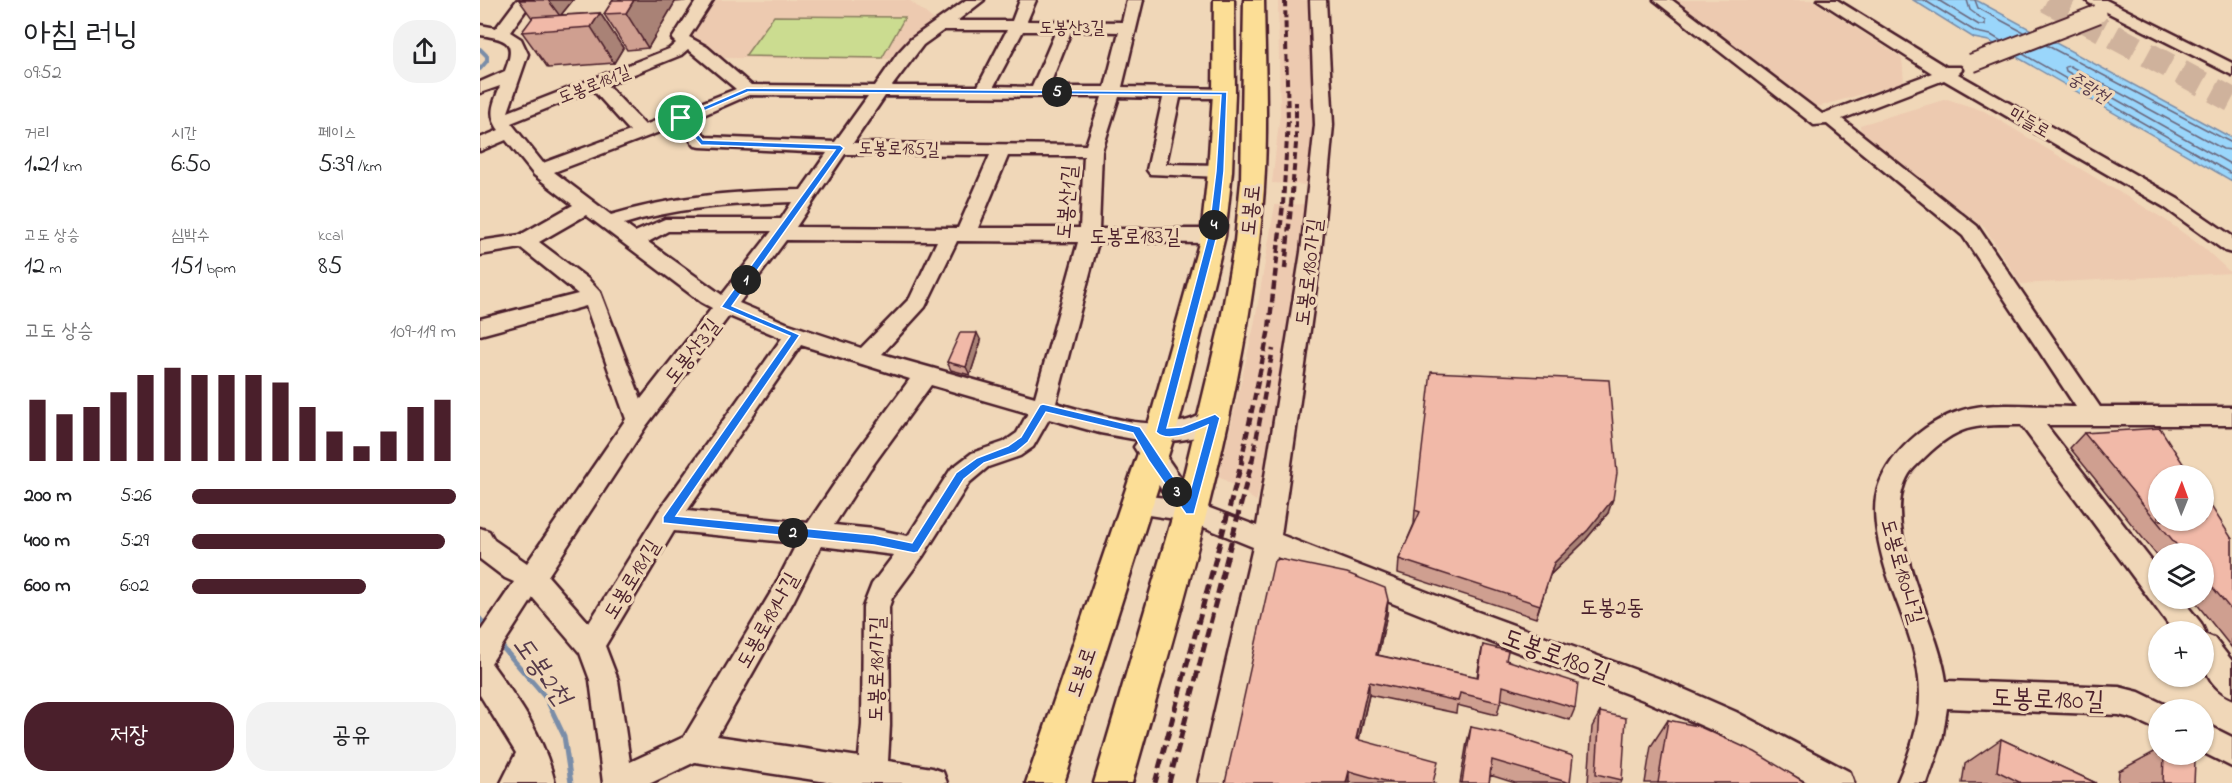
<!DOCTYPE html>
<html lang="ko">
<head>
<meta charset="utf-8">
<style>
	:root { --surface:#fff; --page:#f2f2f2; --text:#202124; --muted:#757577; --accent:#4a1f2b }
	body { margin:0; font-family:"Indie Flower","Poor Story",sans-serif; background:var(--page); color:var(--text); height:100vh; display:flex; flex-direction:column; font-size:22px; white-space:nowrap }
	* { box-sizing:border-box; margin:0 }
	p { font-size:20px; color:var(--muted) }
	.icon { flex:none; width:33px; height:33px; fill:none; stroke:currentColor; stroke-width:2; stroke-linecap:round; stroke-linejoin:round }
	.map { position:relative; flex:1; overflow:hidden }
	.side { display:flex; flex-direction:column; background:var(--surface); width:480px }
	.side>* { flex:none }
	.needle { width:39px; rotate:1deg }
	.fabs { position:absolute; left:1668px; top:465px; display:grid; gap:12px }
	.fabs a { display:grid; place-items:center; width:66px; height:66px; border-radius:50%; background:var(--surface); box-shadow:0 2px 4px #0004; font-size:30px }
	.pin { position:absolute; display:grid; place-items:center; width:51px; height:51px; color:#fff; margin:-26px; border:3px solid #fff; border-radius:50%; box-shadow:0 2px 6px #0007 }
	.km { position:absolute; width:30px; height:30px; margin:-15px; border-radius:50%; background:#222; color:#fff; font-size:16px; line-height:30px; text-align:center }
	.round { display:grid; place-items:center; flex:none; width:63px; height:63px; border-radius:24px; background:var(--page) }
	.overview { display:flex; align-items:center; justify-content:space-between; height:102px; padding:0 24px }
	h1 { font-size:33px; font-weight:600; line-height:45px }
	.stats { display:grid; grid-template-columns:repeat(3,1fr); gap:9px; height:102px; padding:6px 24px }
	.stats div { display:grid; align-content:center }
	.stats b { font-size:26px; font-weight:600 }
	.stats small { font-size:16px; font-weight:400 }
	.stats p { font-size:16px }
	.chart { height:168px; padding:12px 24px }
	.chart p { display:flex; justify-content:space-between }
	.chart svg { width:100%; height:108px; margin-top:6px; stroke:var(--accent); stroke-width:6 }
	.action { display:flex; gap:12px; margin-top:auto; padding:12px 24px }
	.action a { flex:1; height:69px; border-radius:24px; background:var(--accent); color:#fff; font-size:24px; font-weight:600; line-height:69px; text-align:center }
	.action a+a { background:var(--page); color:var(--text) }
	ul { padding:0 24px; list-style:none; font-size:20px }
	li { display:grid; grid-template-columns:96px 72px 1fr; align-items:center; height:45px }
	li i { height:15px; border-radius:8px; background:var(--accent) }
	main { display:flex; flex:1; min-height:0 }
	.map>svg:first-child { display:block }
	.built { fill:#edcab0 }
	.green { fill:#cbdc90; stroke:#8a7e5e; stroke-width:1.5 }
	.water { fill:#9ad6fb; stroke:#7a8da8; stroke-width:1.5 }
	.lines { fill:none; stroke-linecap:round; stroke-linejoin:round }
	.shore { stroke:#6a687e; stroke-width:1.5 }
	.stream-far1 { stroke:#7a8da8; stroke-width:4 }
	.stream { stroke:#7a8da8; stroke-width:5 }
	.highway-tunnel { stroke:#cfb29c; stroke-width:25; stroke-dasharray:25 13; stroke-linecap:butt }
	.minor-casing { stroke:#4a1f2b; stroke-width:5 }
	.major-casing { stroke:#4a1f2b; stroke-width:5 }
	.minor { fill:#f0d7b8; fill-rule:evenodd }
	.major { fill:#fcde96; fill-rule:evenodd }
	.rail-far2 { stroke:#4a1f2b; stroke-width:4; stroke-dasharray:7 4; stroke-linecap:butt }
	.rail-far1 { stroke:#4a1f2b; stroke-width:4.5; stroke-dasharray:8 4.5; stroke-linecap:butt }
	.rail { stroke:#4a1f2b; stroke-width:5; stroke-dasharray:10 5; stroke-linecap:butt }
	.minor-bridge-casing { stroke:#4a1f2b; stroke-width:21; stroke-linecap:butt }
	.minor-bridge { stroke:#f0d7b8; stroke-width:17 }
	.wall { fill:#cf9f90; stroke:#4a1f2b; stroke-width:1.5 }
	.shaded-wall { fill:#a98276; stroke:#4a1f2b; stroke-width:1.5 }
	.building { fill:#f1b9a8; stroke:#4a1f2b; stroke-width:1.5 }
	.route { fill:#1a73e8; stroke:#fff; stroke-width:1.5; fill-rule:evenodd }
	.labels { text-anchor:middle; stroke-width:6; stroke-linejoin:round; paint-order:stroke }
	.far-street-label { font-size:18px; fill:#4a1f2b; stroke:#f0d7b8 }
	.far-water-label { font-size:18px; font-style:italic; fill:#563a4a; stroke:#f0d7b8 }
	.street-label { font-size:21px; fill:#4a1f2b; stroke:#f0d7b8 }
	.neighbourhood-label { font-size:22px; fill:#4a1f2b; stroke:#f0d7b8 }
	.near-street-label { font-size:26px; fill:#4a1f2b; stroke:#f0d7b8 }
	.near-water-label { font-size:27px; font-style:italic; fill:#563a4a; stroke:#f0d7b8 }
</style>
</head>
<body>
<main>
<section class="side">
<div class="overview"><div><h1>아침 러닝</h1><p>09:52</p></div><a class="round"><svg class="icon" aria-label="share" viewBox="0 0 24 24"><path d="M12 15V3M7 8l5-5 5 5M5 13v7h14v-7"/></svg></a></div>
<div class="stats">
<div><p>거리</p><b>1.21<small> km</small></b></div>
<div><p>시간</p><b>6:50</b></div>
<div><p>페이스</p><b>5:39<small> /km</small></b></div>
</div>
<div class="stats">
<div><p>고도 상승</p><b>12<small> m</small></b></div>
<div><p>심박수</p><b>151<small> bpm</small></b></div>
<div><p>kcal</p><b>85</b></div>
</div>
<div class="chart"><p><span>고도 상승</span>109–119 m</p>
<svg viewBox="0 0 160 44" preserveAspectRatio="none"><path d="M5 44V19M15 44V25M25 44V22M35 44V16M45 44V9M55 44V6M65 44V9M75 44V9M85 44V9M95 44V12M105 44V22M115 44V32M125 44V38M135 44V32M145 44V22M155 44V19"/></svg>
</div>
<ul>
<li><b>200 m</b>5:26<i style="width:100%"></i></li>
<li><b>400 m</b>5:29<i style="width:96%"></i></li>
<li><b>600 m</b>6:02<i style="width:66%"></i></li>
</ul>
<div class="action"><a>저장</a><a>공유</a></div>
</section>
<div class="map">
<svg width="1752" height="783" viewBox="0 0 1752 783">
	<rect width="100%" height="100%" fill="#f0d7b8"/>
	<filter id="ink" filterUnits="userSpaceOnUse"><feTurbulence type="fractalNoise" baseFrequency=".0167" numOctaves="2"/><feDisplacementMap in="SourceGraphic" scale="12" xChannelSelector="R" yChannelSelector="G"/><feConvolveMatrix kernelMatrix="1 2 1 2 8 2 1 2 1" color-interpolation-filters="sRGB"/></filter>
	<g filter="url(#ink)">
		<path class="built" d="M228,0h201l24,19 -44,40 -171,-1 -32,-23z
			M798,0h31l1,38 8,80 -11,67 -35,-2 8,-69z
			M1190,0h142l90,58 2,24 -90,26z
			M1467,99l37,12 180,108 40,29 27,25 -210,11 -37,-57 -123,-93 -1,-9z
			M830,204l-42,258 -12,39 -37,-25 35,-150 21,-121z"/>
		<path class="green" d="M294,16l131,1 -23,41 -137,-2z"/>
		<path class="water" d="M1433,0h63l256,138v43l-243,-140 -15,-3z"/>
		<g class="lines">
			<path class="shore" d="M1444,0l52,32 15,3 10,6
				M1458,0l41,25h6v-4l-15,-11 -3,-10
				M1495,0l3,8 45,24
				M1566,45l186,98
				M1543,54l209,120
				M1752,150l-9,-1 -153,-83 -5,1 1,4 166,94"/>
			<path class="stream-far1" d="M0,49l7,7v5l-7,8"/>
			<path class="stream" d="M0,619l8,10
				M18,642l48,56 18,38 7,47"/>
			<path class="highway-tunnel" d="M1567,0l185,100"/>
			<defs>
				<path id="minor" d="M37,0h16l-23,32 11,7 7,15 -20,58 161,-63 7,-6 -4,-4 25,-39h16l-24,37 18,10 44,38 124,1 23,-33 13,-14 55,-39h18l-27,21h55l8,-21h16l-9,21 95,1 5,-22h16l-21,87 108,2 2,4 -2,4 -6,1h-44l-14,66 54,1 6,2 3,4 -3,4 -6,2 -70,-3 -3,-4 16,-72 -44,-1 -17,54 -3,78h114l7,2 3,5 -3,5 -7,2 -115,-1 -42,161c40,11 87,27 129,18 10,-2 20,-9 30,-12l8,3 3,6c-10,20 -51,24 -71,23l44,63 58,22 44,-274 14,-127 -5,-125h16l7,125 -12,127 -40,283 197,77 185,68 73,32 114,60 4,11h-45l-93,-51 -70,-31 -179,-68 -190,-76 -49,226h-30l55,-236 -64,-26 -61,-9 -3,-7 3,-7 9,-3 30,3 -33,-51 5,-7 -39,-7 -51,-14 -16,28 -13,9 -32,11 -19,16 -46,73 -31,42 -3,9 1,118 -2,36 44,7 11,4 4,11h-113l-139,-21 -44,21h-48l-13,-103 -10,-27 -47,-55 -42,65c29,40 52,71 64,120h-54l15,-30 -36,-58v-63l34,-50 -9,-4 -25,-19v-31l9,3 5,9 33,23 99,-144 -40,-113 -106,29v-16l98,-25 -57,-46 -41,7v-14l40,-6 53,-30 -39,-30 -28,-35 -26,11v-13l19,-8c-12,-16 -5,-27 1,-44l-20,7v-11l25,-11c11,-28 4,-32 -25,-36v-10l16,3zM464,30h63l-29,56h-86l31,-41zM543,31h33l-24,56 -38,-1zM591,31l48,1 -14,55h-56zM208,49l48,40 -91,36 -38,-40 74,-30zM113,90l37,41 -87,32 -32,-40zM269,95l119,1 -33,46 -129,-5 -14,-17zM405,96l217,1 -16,48 -233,-2zM198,125l17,21 6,1 126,6 -26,37c-64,1 -128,6 -190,25l-57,-43zM365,154l145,1 -32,73 -162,-1zM528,156h76l-4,72h-102zM312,202l-11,17h-116l-30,13 -11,-8c55,-17 112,-20 168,-22zM106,215l115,87 11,6 -71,91 -41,-107 -12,-13 -49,-37zM188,231h104l-50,64 -74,-53zM306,240l151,1 -27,57 -49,50 -75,-25 -47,-20zM477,241l121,1 -43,155 -153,-43 43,-47zM249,316l53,22 -124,174 -69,111 -41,-47 98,-150zM321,345l109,34 -56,76 -46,68 -121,-12zM451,385l97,28 -11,20 -13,9 -32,11 -21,16 -43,67 -34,-7 -40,-4 36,-56zM194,531l123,12 -21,41 -92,153 -54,25 -12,-82 -13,-34zM341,546l73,9 -22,29 -9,23 -1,118 -3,32 -142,-21 77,-136z
					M1174,0h18l150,114 110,-41 -114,-73h19l109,67h14l2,3 -4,4 220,125 54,37v17l-7,-2 -61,-44 -220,-127 -102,39 135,107 123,181h132v18h-186l112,144v29h23l20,25 4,9 -1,2v-2h-30l-153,-207c-46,0 -62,-1 -96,32 -5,5 -12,11 -16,17 -32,52 30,149 37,207l173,6 20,5 29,14 2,4h-12v20l-24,-11 -15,-4 -172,-7 -5,32 -15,43h-30c12,-28 23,-57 23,-88 0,-48 -25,-90 -37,-135 -5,-20 -10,-42 -7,-63 7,-42 55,-81 95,-89 28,-6 75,-1 105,-1l-113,-171 -136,-112 -13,1z
					M1606,0h20l126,63v12l-143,-72z
					M1724,634l10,4 18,23v36c-28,-12 -31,-37 -28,-63z
					M1724,723l28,14v30l-28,-14z"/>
				<path id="major" d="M734,0h20l1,93 -3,78 -7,65 -44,179 -117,368h-38l125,-368 50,-179 7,-65 5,-78z
					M764,0h20c1,71 5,142 -2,213 -18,190 -78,387 -130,570h-38l86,-292 40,-166 15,-84 6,-60z"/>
			</defs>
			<use href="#minor" class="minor-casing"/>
			<use href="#major" class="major-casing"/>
			<use href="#minor" class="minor"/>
			<use href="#major" class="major"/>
			<path class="rail-far2" d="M803,205l5,-84 -3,-121
				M811,205l5,-61v-42"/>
			<path class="rail-far1" d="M805,269l6,-65
				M761,462l28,-133 14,-125
				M772,462l21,-113"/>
			<path class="rail" d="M675,783l87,-322
				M689,783l83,-322"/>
			<defs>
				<path id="minor-bridge" d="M1492,63l126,-49"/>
			</defs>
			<use href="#minor-bridge" class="minor-bridge-casing"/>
			<use href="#minor-bridge" class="minor-bridge"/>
		</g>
		<path class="wall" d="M39,0h54l-12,15 39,-2 23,35 -9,15 -66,5 -26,-36 11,-14h-1z
			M133,0h73l-1,1 -10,1 -27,46 -21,2 -23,-36z
			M501,341l-11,34 -19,-5 -4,-8z
			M1604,433l148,106v109l-40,-50h12v-44h-46v3l-88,-109z
			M935,510l193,3 -25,30 -34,33 -13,42 -138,-45 1,-14 15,-35z
			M907,614l-9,41 99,22 3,-19 3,-13 92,63 -5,12 -69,-21 -4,16 -40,-10 -1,8 -87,-18 -10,45 75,43h-80l-5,-1v1h-124z
			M1120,712l22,68 -1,3h-33l4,-56z
			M1188,720l138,63h-161l6,-37z
			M991,727l99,56h-55l-25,-8 -1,8h-29l7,-41z
			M1521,739l95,44h-134l3,-19z
			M1678,750v4h23l13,29h-76l1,-12z"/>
		<path class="shaded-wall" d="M68,0h25l-13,16z
			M154,0h40l1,2 -27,46 -22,-35z
			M120,13l23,35 -9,15 -23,-36z
			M497,333l4,8 -11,34 -4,-8z
			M1133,499l-5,14 -25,30 -34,33 -13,42 18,-55z
			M908,600l-1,14 -12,54 1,-13z
			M889,682v13l-13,55v-11z
			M869,771v12h-3z"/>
		<path class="building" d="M133,0h21l-8,13 -22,1z
			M120,13l-9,14 -69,5 11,-15z
			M480,333h17l-11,34 -19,-5z
			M951,372l178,8 8,93 -4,26 -25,31 -34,33 -14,42 -141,-46 21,-47 -5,-2z
			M1680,428l31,48h-33v44h46v-25l28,44v72l-28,-34v-23h-20l-100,-121z
			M799,559l68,14 38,15 3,12 -12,55 102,22 5,-32 25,6 -2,9 72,23 -3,25 -72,-22 -2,17 -41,-10 -2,8 -89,-19 -13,57 82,22 -5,22h-41l-43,-12 -3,12h-121l49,-222z
			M1120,712l26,6 -4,62 -26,-6z
			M1188,720l30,6 57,26 51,31h-148z
			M991,727l37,8 65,21 -3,27 -78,-23 -3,23h-27z
			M1521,739l95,44h-75l-24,-12z
			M1684,754h17l14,7 -1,22h-31z"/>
	</g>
	<path class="route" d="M267,88l480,4 -3,79 -7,65 -50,192 15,-1 33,-13 5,4 -26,96h-8l-37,-53 -16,-28 -87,-21 -18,30 -12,10 -32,11 -20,16 -46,73 -4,1 -40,-8 -211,-22v-6l127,-181 -69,-29 114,-157 -134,-5 -24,-27zM268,92l473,3 -5,76 -8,65 -52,196c12,12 38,-1 52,-7l-20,74 -48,-72 -97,-23 -3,1 -19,32 -13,9 -31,12 -21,15 -44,70 -38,-8 -198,-19 124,-181 -68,-29 112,-158 -4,-3 -137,-5 -18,-21z"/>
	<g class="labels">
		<g class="far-street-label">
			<text x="592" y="33">도봉산3길</text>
			<text transform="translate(114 84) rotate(-22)" y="6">도봉로181길</text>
			<text transform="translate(1550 122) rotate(30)" y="6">마들로</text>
			<text transform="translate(419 148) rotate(1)" y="6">도봉로185길</text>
		</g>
		<g class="far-water-label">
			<text transform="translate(1609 87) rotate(31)" y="6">중랑천</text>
		</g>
		<g class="street-label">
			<text transform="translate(586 202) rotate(-85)" y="7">도봉산1길</text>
			<text transform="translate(770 210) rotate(-84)" y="7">도봉로</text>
			<text x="655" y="243">도봉로183길</text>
			<text transform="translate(828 272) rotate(-83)" y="7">도봉로180가길</text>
			<text transform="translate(212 351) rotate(-52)" y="7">도봉산3길</text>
			<text transform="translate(1423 571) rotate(74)" y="7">도봉로180나길</text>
			<text transform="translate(151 579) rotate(-59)" y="7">도봉로181길</text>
			<text transform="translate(287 620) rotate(-61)" y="7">도봉로181나길</text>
			<text transform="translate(396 669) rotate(-89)" y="7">도봉로181가길</text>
			<text transform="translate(601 672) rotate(-71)" y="7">도봉로</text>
		</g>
		<g class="neighbourhood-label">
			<text x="1132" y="614">도봉2동</text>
		</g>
		<g class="near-street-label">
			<text transform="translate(1077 654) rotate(20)" y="9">도봉로180길</text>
			<text transform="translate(1568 698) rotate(2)" y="9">도봉로180길</text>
		</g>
		<g class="near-water-label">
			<text transform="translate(63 670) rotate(54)" y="9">도봉2천</text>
		</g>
	</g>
</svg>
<div class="fabs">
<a><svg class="needle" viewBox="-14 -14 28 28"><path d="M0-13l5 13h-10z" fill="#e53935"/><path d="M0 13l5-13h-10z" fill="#757577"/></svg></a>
<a><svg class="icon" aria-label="layers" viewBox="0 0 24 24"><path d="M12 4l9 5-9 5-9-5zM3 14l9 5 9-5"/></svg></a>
<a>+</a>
<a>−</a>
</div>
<div class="pin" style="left:201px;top:118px;background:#1e9e55"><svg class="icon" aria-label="arrive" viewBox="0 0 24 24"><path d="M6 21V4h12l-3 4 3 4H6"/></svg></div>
<b class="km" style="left:266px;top:280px">1</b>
<b class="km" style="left:313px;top:533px">2</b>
<b class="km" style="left:697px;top:492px">3</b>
<b class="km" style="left:734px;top:225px">4</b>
<b class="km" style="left:577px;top:92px">5</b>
</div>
</main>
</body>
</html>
